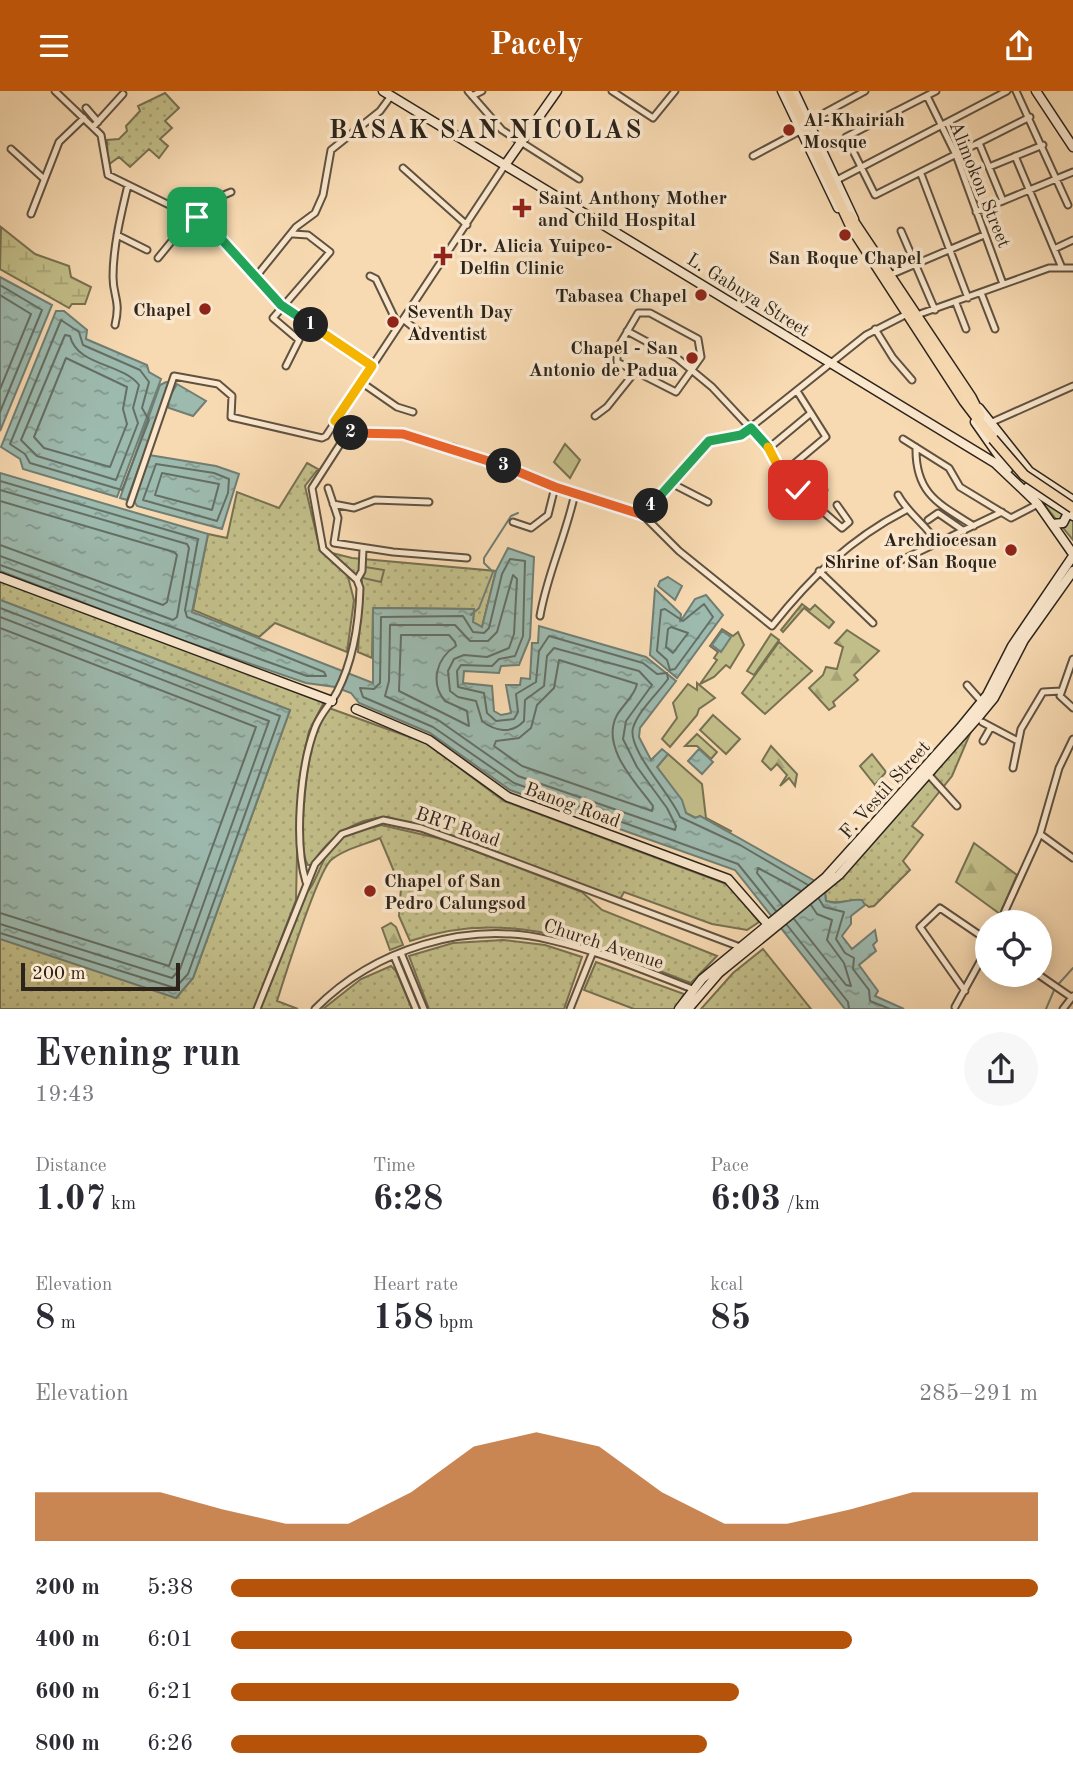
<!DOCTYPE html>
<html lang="en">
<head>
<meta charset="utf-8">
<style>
	:root { --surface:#fff; --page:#f7f7f7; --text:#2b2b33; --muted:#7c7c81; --accent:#b45309 }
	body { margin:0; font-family:"Old Standard TT",serif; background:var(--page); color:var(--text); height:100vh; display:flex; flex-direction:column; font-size:26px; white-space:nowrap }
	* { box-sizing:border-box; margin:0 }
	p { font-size:23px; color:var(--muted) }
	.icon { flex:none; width:38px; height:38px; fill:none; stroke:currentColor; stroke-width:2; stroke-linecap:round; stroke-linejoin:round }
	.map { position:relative; height:918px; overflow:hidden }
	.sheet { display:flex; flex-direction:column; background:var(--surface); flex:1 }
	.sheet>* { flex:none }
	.controls { position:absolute; left:975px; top:819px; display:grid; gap:14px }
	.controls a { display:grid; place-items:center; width:77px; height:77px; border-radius:50%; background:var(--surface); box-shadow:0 4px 18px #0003; font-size:35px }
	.scale { position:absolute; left:21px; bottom:18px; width:159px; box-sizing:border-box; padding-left:7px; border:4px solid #2c241b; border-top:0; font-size:19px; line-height:24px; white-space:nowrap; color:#2c241b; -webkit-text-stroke:5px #fae7cd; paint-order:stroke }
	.pin { position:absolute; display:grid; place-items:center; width:60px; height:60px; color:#fff; margin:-30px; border-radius:14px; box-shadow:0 4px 10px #0006 }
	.km { position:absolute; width:35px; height:35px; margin:-18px; border-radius:50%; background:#222; color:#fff; font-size:19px; line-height:35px; text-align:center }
	.round { display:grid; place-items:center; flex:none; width:74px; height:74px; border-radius:37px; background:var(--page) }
	.overview { display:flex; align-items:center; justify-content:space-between; height:119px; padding:0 35px }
	h1 { font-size:38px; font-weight:700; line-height:52px }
	.stats { display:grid; grid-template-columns:repeat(3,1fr); gap:10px; height:119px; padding:7px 35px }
	.stats div { display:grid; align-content:center }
	.stats b { font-size:35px; font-weight:700 }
	.stats small { font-size:19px; font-weight:400 }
	.stats p { font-size:19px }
	.chart { height:196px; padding:14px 35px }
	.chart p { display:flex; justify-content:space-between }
	.chart svg { width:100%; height:126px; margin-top:7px; fill:var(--accent); opacity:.7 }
	ul { padding:0 35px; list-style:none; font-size:23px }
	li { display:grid; grid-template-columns:112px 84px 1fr; align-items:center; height:52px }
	li i { height:18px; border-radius:9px; background:var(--accent) }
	header { display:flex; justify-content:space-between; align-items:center; height:91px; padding:0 35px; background:var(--accent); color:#fff; font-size:32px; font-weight:700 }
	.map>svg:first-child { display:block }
	.grass { fill:url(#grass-dots); stroke:#777152; stroke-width:2 }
	.forest { fill:url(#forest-firs); stroke:#777152; stroke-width:2 }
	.wetland { fill:url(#wetland-marsh); stroke:#777152; stroke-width:2 }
	.park { fill:#c2be89; stroke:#777152; stroke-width:2 }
	.water { fill:url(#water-ripples); stroke:#707e74; stroke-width:2 }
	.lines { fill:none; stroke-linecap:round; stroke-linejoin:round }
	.shore { stroke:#646f65; stroke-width:2 }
	.stream { stroke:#707e74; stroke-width:2 }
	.street-casing { stroke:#5f5241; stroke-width:9 }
	.secondary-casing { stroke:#2c241b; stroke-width:11 }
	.primary-casing { stroke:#2c241b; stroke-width:12 }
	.street { stroke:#fae7cd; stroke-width:5 }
	.secondary { stroke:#fae7cd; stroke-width:8 }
	.primary { stroke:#f8dab2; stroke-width:9 }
	.primary-bridge-casing { stroke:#2c241b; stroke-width:12; stroke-linecap:butt }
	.primary-bridge { stroke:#f8dab2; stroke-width:9 }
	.split-1-casing { stroke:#fff; stroke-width:14 }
	.split-2-casing { stroke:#fff; stroke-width:14 }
	.split-3-casing { stroke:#fff; stroke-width:14 }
	.split-4-casing { stroke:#fff; stroke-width:14 }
	.split-5-casing { stroke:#fff; stroke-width:14 }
	.split-6-casing { stroke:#fff; stroke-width:14 }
	.split-1 { stroke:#22a559; stroke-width:9 }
	.split-2 { stroke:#f5b400; stroke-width:9 }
	.split-3 { stroke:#f0652b; stroke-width:9 }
	.split-4 { stroke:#f0652b; stroke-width:9 }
	.split-5 { stroke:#22a559; stroke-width:9 }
	.split-6 { stroke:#f5b400; stroke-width:9 }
	.poi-dot { fill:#8f2418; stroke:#fae7cd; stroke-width:2.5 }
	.labels { text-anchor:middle; stroke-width:7; stroke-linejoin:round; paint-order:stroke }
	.poi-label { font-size:19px; font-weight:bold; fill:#2c241b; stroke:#fae7cd; text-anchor:start }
	.street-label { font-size:19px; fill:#2c241b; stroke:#fae7cd }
	.district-label { font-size:26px; font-weight:bold; letter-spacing:2px; fill:#2c241b; stroke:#fae7cd }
</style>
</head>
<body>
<header><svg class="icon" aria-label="menu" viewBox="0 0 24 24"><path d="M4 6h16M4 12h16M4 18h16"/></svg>Pacely<svg class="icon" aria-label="share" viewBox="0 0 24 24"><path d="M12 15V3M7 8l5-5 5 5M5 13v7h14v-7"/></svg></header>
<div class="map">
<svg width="1073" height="918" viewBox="0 0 1073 918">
	<defs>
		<pattern id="grass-dots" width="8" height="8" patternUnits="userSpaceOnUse" patternTransform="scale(1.75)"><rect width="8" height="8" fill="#c2be89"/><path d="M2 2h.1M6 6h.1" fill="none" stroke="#a7a376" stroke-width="1.8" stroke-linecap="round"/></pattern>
		<pattern id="forest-firs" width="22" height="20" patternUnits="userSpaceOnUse" patternTransform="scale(1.75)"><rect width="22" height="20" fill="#c2be89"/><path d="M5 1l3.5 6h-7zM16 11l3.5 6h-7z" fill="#a7a376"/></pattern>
		<pattern id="wetland-marsh" width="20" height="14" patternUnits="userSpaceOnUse" patternTransform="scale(1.75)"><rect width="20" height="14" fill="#c2be89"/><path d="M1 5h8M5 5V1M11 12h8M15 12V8" fill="none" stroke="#a7a376"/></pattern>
		<pattern id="water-ripples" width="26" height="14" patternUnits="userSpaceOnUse" patternTransform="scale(1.75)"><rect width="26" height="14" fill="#9dbaaf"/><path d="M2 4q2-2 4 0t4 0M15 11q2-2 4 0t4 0" fill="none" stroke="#80978e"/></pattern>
	</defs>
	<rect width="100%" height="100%" fill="#f8dab2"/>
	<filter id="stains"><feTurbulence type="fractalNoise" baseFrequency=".00286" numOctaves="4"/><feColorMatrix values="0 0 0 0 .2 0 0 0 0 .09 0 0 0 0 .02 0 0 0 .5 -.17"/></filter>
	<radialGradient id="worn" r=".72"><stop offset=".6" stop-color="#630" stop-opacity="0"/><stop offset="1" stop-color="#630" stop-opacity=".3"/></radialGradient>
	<path class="grass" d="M165,2l14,15 -14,13 7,7 -12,11 8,7 -9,12 -10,-9 -19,18 -11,-10 -11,8 -1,-25 12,-1 8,-8 -1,-5 14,-15 -2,-5z
		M307,372l11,6 -13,17 15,64 27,23 7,27 -7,52 -72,-29 -16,14 -66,-27 15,-76 19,4 10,-46 42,16z
		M328,461l24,6 144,13 -14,56 -9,-5 1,-13 -101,-1 -1,50 -14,-6 4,-71z
		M0,489l321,120 2,4 -14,27 -6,27 -5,49 -2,93 -42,109h-254v-75l176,64 17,-20 97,-268 -290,-110z
		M779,551l33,29 -47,43 -23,-21z
		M329,617l97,35 78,58 225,84 30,37 -12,8 -35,-6 -88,-32 -5,9 -130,-52 -101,-32c-34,1 -59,20 -77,48h-3c-12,-17 -1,-99 5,-121 3,-13 9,-24 16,-36z
		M972,638l-20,47 -40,50 11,9 -20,26 7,9 -36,36 -5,1c-16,-13 -25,-1 -43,-6l-1,-8z
		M872,663l14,18 -11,13 -15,-19z
		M381,734l65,15 136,52 20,18 115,46 -26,27c-95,-36 -178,-78 -281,-42l-11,-25 2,-28 -21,-50c-16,7 -36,11 -49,22 -14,13 -46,116 -54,141l21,8h-38l43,-113c15,-10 17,-44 40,-60 11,-8 26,-6 38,-11z
		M503,849l42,5 37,12 -18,52h-135l-20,-53 44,-13z
		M763,858l48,60h-110l32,-36z
		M596,871l88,32 -9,15h-41l-50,-19z
		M391,875l5,5 16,38h-89l38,-30z"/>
	<path class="forest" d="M802,513l8,6 5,-5 19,17 -5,6 -25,-20 -21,24 -2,-2z
		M722,538l11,7 5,-4 6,13 -14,23 -4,-3 -12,12 -14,7 17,-24 -3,-2 4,-6 -8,-6z
		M847,539l32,21 -25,24 4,5 -25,22 2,4 -6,4 -20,-22 14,-13 3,-8 11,2 6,-22 -8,-4z
		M697,643l20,18 -6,7 -14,-13h-12z
		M771,655l26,28 -2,12 -6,-8 -9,8 7,-11 -10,-11 -6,6 -9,-9z
		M974,752l43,32 -17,39 -44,-32z
		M391,832l5,4 7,18 -13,5 -8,-22z"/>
	<path class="wetland" d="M1,136l34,27 34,12 2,11 20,10 -6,17h-13l-3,4 -69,-39z"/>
	<path class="park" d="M565,353l15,16 -10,18 -16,-16z
		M1037,405l36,23v21z
		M365,476l19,3 -3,12 -18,-4z
		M771,543l8,6 -25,35 -7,-4z
		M697,592l18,15 -16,11 -2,6 -27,32 -8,-8 15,-21 -4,-15 15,-19 9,6z
		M713,624l27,24 -14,15 -26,-24z
		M668,663l34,30 4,34 25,13 -2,3 -29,-18 -4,2 -10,-5 -5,-13 -24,-33z"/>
	<path class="water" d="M0,186l52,28 -52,126z
		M56,220h8l23,19 -1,9 61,26 2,7 12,7 -44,118 -94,-28 -3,-10 -19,-12z
		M166,291l4,1 -43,117 -7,-2 40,-113z
		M177,293l29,17 -13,15 -24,-8 -2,-7z
		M149,364l67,11 23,8 -17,55 -85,-23 -3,-5z
		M0,382l208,61 -16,78 181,71v-75l101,1 -1,13 9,5 14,-56 12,-23 26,9 -4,81 -11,27 -18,1 -2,7 -35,-2 -1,12 29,3 2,25 7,4 10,-2 -5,-28h14l1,-7 9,1 2,-36h6l1,-17 107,31 30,24 -36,47 -1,9 12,23 11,-11 6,5 -11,13 25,33 4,13 9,5 5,-2 115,65 10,12 1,8c13,5 23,-3 36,-1l3,5 -14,11v8l-9,12 10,13 23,-19 2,11 -4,4 3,6 -17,14 19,26 -3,5 29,13h-59l-110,-139 -225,-80 -80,-57 -71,-30 -8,-10 -16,-6 -29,-4 -130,-45 -176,-67z
		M668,486l14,9 -7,14 -17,-14 2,-5z
		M655,498l26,25 -1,8 15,-23 11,-4 17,20 -46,63 -27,-23z
		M0,509l290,110 -97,268 -17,20 -176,-59z
		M722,540l9,6 -10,15 -9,-7z
		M699,658l14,13 -11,12 -14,-13z"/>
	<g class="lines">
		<path class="shore" d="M0,194l42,25 -42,102
			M0,204l31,19 -31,75
			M61,229l18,12 4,13 57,25 9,12 -7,26 7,12 -27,70 -92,-27 -5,-9 -15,-10z
			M65,244l5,1c7,30 52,27 69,49l-6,23 5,15 -22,57 -79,-24 -16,-16z
			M66,267l61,29 -4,22 4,15 -17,43 -66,-19 -10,-11z
			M156,373l58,9 15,6 -1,14 -11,28 -74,-21z
			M162,382l57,11 -7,26 -57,-15z
			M0,390l198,58 -13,71 2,7 137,55 2,4h-19l-307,-111
			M0,399l187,54 2,4 -12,69 -4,3 -173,-64
			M0,410l174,51 3,3 -10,47 -4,3 -163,-60
			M513,484l4,4 -3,55 -5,14 -22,9 -23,-2 -10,4 -6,12 2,20 8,6 18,4 6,20c13,10 29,14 42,0l1,-21 19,-14 3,-30 7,-8 85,23 13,14 -26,36 -3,18 14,28 30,41 9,18 -1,4 -157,-54 -80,-56 -53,-24 4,-15 1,-56h65l15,16h18l9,-9z
			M704,513l9,13 -38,52 -5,1 -3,-10 -10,-9 4,-41 4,-1 18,12z
			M0,517l280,108 -92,258 -13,14 -175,-55
			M0,526l269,104 -89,248 -8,9 -172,-54
			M671,536l17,6 -15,20 -7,-6 2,-18z
			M0,537l256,99 -87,239 -169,-53
			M401,544h48l6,7 1,4c-20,12 -26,37 -11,55l22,10 2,15 -70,-35z
			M559,569l78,24c-2,11 -14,21 -20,31 -17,32 19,68 36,91l-1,5 -130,-45 -28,-20 2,-5 23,-3 12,-10 6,-23 17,-17z
			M819,808l5,8 20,5 -8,27 9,14 9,5 -1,11 16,21 1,11 20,8
			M782,814l-25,-32 1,-5 43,23
			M776,820l-38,-47 -224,-81 -81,-56 -70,-30 -3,-9 14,1 6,-6 1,-66 82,-1 10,16 11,1 5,-5 13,-54 8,-15 15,2 -2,75 -8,20 -16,3 -7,7 -31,-1 -4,6 1,16 26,6 3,20 9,8 18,-2 4,-7 -2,-18 20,-12 3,-31 10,-15 94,27 14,11 10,-1 1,6c-10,14 -30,32 -35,49 -6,22 38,66 47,89l60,28 68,40
			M794,828l52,66 5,1 -7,-23 -17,-23 5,-20 -15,-6 -6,-9
			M787,834l61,77 1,7"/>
		<path class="stream" d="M471,524l8,-7 14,-36 -9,-9v-5l27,-42 7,-3
			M1046,918l9,-21 18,-20"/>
		<defs>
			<path id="street" d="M55,0l46,44 7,40 96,47 77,83 91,61
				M468,0l34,39 77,49
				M612,0l41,27 22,-27
				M936,0l-90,46 29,58 155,-78
				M1016,0l52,114
				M472,5l10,-5
				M927,5l29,59 47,129
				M86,17l12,14
				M808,31l57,-31
				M93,36l30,-33
				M979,52l24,58
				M11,58l32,29
				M753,65l47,-25
				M1015,65l47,112
				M989,76l54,-22
				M403,77l64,57
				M921,83l47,124
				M835,90l172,-90
				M976,121l97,-40
				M31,123l28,-72 25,-24
				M200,128l19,-22 12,-5
				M901,140l34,79
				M117,144l30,15
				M1054,158l19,-9
				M158,167l35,-43
				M890,184l94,-40
				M370,185l6,3 22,46
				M255,187l41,-51 19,-14 8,-18 8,-45 49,-39 11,-15
				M981,202l14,36
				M956,212l10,26
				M638,222h12l48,26 3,18 -25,35 -59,-30v-13z
				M917,224l132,-47h24
				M403,228l16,13 15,4
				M115,234c6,-25 -2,-28 -2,-48 0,-30 8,-63 15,-92
				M875,238l18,29 19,22
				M627,240l50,27 35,29 57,61 20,34 53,46 7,-6 -12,-17
				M286,275l13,-26 -26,-22 57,-66 -22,-17 -15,-1
				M361,291l36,25 16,5
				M595,325l12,-9 28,-35
				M335,330l21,14 36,-3 61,15 102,40 88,28
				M990,332l83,-37
				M903,348l46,29 11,19 51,31 27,-14
				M916,356c-1,47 23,57 58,79
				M769,357l42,-35
				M782,383l44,-37 -29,-46
				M671,392l37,19
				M328,397l10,30 -4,25 59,9 74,6
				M798,399l14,-11 12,11
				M898,404c11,20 28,29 40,49
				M130,413l44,-128 44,8 14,12 -1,21 91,21 4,-2 179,-271
				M333,413l21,4 21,-8 54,2
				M643,424l36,36 93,75c38,-48 78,-87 134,-116
				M643,424l66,-74 32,-6 125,-100 41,-21
				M928,429l10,-7 26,18
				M513,431l18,6 17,-13 7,-28
				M889,475l113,-54
				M819,480l54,52
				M357,489l5,-9 1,-22
				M540,525c7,-42 26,-80 35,-123
				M1073,568l-13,37 13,12
				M967,594l15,17
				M982,631l36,19
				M983,650l8,-14
				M1013,677l8,-39 22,-37 18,-1
				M928,683l29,32
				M1040,743l33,24
				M306,791c-12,-40 -6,-115 9,-154 5,-14 15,-23 22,-36 16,-31 22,-70 23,-104l-3,-8 -34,-31 -11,-61 36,-56
				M1000,831l40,-88 19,-66 14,-29
				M401,862l23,56
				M394,865l22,53
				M1039,884l32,22
				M965,900l-45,-64 20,-19 47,32
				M955,916l32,-58
				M257,918l58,-145 27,-30 41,-14 38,8 53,19 266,100
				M315,918c59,-60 152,-89 235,-69 49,11 98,32 145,50
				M570,918l22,-55
				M1063,918l10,-13"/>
			<path id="secondary" d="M383,0l612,372 43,41 35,50
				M782,0l56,117
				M794,0l60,128
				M1036,0l37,56
				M505,74l52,-74
				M979,317l50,63 44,29
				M975,331l33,47
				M1028,396l45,29
				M1052,433l11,-1 6,-12
				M0,486l332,124
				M356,618l73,31 79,57 220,82 43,49
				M679,918l23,-30 124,-102 134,-149 27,-33 25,-49 61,-90
				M688,918l31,-36 120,-98 141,-160 14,-17 30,-58 49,-69"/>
			<path id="primary" d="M788,0l63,136 113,174 29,38
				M850,125l121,181 9,18"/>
		</defs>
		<use href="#street" class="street-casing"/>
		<use href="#secondary" class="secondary-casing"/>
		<use href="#primary" class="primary-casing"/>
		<use href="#street" class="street"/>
		<use href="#secondary" class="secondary"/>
		<use href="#primary" class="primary"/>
		<defs>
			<path id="primary-bridge" d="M993,348l31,36 49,33"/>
		</defs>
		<use href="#primary-bridge" class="primary-bridge-casing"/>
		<use href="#primary-bridge" class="primary-bridge"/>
	</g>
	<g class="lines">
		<defs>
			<path id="split-1" d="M197,126l18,15 66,73 30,20"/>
			<path id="split-2" d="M311,234l61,41 -37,55 16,12"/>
			<path id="split-3" d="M351,342l52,1 101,32"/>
			<path id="split-4" d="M504,375l51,21 88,28 8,-9"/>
			<path id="split-5" d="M651,415l58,-65 32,-6 10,-7 17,19"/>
			<path id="split-6" d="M768,356l14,27 16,16"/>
		</defs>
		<use href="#split-1" class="split-1-casing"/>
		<use href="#split-2" class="split-2-casing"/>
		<use href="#split-3" class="split-3-casing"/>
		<use href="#split-4" class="split-4-casing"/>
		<use href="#split-5" class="split-5-casing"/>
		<use href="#split-6" class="split-6-casing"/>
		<use href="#split-1" class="split-1"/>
		<use href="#split-2" class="split-2"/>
		<use href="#split-3" class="split-3"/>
		<use href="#split-4" class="split-4"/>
		<use href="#split-5" class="split-5"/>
		<use href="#split-6" class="split-6"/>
	</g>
	<g class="poi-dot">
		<circle cx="789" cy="39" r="7"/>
		<path d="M518.5 106.5h7v7h7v7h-7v7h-7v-7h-7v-7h7z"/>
		<circle cx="845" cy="144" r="7"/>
		<path d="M439.5 154.5h7v7h7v7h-7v7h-7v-7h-7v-7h7z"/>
		<circle cx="701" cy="204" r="7"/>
		<circle cx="205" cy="218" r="7"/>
		<circle cx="393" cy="231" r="7"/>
		<circle cx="692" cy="267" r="7"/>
		<circle cx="1011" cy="459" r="7"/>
		<circle cx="370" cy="800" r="7"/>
	</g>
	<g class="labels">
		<g class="poi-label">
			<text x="803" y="35">Al-Khairiah<tspan x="803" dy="22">Mosque</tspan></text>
			<text x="538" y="113">Saint Anthony Mother<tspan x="538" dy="22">and Child Hospital</tspan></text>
			<text x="459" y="161">Dr. Alicia Yuipco-<tspan x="459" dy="22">Delfin Clinic</tspan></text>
			<text x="845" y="173" text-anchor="middle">San Roque Chapel</text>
			<text x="687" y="211" text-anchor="end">Tabasea Chapel</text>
			<text x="191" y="225" text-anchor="end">Chapel</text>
			<text x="407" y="227">Seventh Day<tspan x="407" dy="22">Adventist</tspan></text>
			<text x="678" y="263" text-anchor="end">Chapel - San<tspan x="678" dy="22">Antonio de Padua</tspan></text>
			<text x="997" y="455" text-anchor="end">Archdiocesan<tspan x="997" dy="22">Shrine of San Roque</tspan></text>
			<text x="384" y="796">Chapel of San<tspan x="384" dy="22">Pedro Calungsod</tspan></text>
		</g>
		<g class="street-label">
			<text transform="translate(981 93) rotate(68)" y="7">Alimokon Street</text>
			<text transform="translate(749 203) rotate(32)" y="7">L. Gabuya Street</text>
			<text transform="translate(884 698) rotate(-48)" y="7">F. Vestil Street</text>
			<text transform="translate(573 713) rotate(20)" y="7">Banog Road</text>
			<text transform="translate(458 735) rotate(19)" y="7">BRT Road</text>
			<text transform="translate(604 852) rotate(18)" y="7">Church Avenue</text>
		</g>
		<g class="district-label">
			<text x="486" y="47">BASAK SAN NICOLAS</text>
		</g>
	</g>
	<rect width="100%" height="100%" filter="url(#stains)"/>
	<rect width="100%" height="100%" fill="url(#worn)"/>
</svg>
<div class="controls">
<a><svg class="icon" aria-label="locate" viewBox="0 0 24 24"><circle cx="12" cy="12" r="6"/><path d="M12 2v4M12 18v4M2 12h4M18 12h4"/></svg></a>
</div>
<div class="scale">200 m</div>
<div class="pin" style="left:197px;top:126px;background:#1e9e55"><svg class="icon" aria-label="arrive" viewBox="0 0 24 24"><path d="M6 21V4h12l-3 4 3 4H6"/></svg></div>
<div class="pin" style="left:798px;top:399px;background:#d93025"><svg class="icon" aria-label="check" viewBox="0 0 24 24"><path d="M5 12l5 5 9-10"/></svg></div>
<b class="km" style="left:311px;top:234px">1</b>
<b class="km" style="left:351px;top:342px">2</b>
<b class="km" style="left:504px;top:375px">3</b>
<b class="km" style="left:651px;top:415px">4</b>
</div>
<section class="sheet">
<div class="overview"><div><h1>Evening run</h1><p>19:43</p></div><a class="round"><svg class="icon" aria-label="share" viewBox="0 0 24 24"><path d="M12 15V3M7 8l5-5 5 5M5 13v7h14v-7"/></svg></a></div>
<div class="stats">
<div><p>Distance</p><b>1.07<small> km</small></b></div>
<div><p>Time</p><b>6:28</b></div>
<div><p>Pace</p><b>6:03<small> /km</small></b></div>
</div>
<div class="stats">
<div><p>Elevation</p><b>8<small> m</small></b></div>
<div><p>Heart rate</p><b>158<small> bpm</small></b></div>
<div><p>kcal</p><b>85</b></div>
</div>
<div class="chart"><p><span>Elevation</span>285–291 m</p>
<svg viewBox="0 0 160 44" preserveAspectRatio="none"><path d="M0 44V27L10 27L20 27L30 33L40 38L50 38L60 27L70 11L80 6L90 11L100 27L110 38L120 38L130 33L140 27L150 27L160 27V44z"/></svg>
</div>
<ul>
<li><b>200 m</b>5:38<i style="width:100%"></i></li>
<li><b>400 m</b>6:01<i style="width:77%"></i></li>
<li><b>600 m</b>6:21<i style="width:63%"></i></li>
<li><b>800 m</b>6:26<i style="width:59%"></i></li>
</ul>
</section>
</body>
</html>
